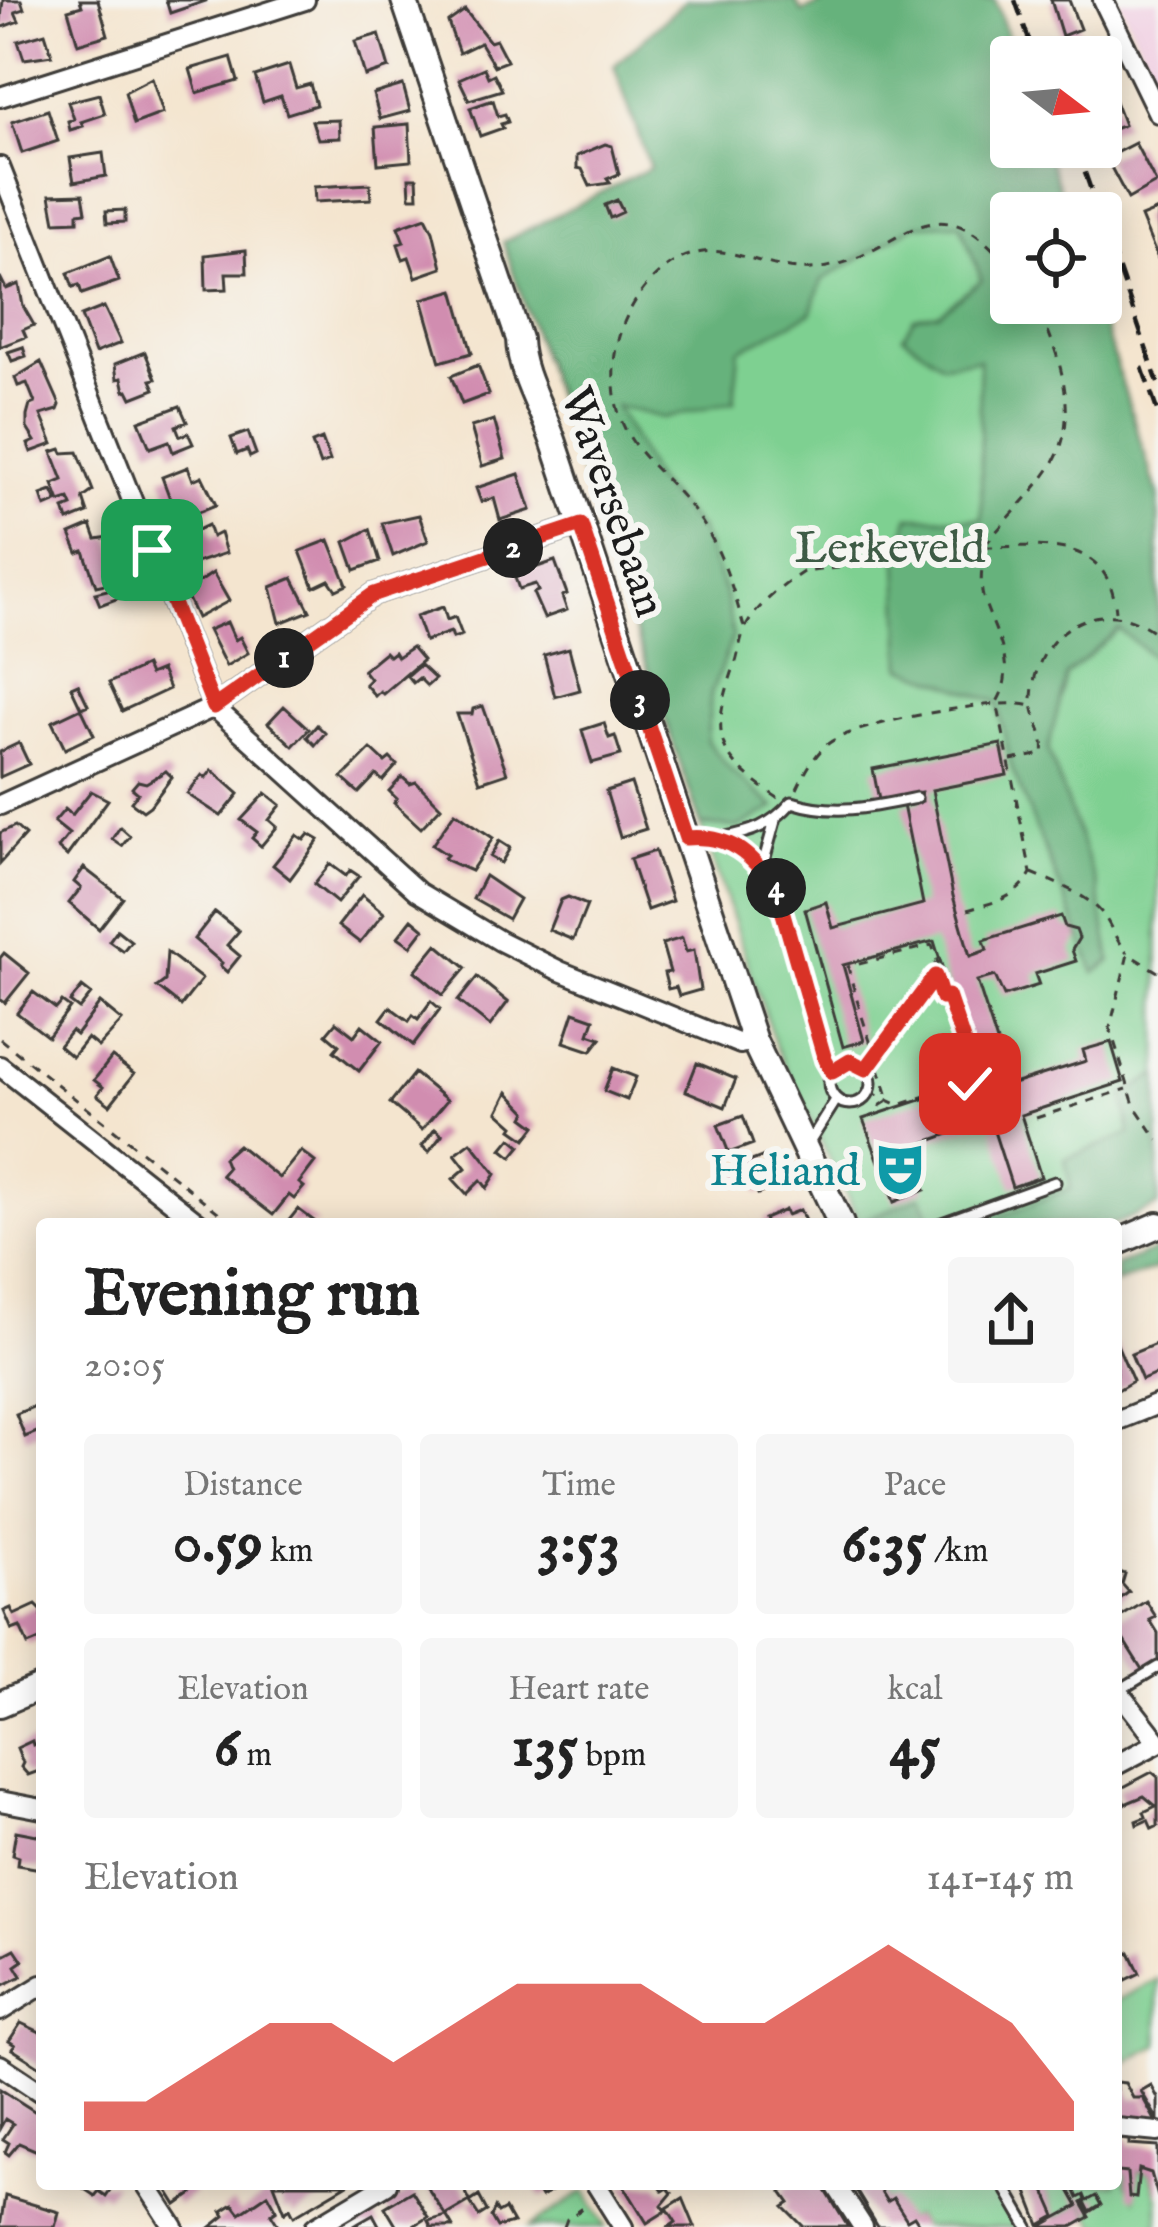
<!DOCTYPE html>
<html lang="en">
<head>
<meta charset="utf-8">
<style>
	:root { --surface:#fff; --page:#f6f6f6; --text:#222; --muted:#767676; --accent:#d93025 }
	body { margin:0; font-family:"IM FELL English",serif; background:var(--page); color:var(--text); height:100vh; display:flex; flex-direction:column; font-size:45px; white-space:nowrap }
	* { box-sizing:border-box; margin:0 }
	p { font-size:39px; color:var(--muted) }
	.icon { flex:none; width:66px; height:66px; fill:none; stroke:currentColor; stroke-width:2; stroke-linecap:round; stroke-linejoin:round }
	.map { position:relative; flex:1; overflow:hidden }
	.drawer { position:absolute; left:36px; top:1218px; width:1086px; height:972px; display:flex; flex-direction:column; background:var(--surface); border-radius:12px; box-shadow:0 6px 30px #0003 }
	.drawer>* { flex:none }
	.needle { width:78px; rotate:106deg }
	.tools { position:absolute; left:990px; top:36px; display:grid; gap:24px }
	.tools a { display:grid; place-items:center; width:132px; height:132px; border-radius:12px; background:var(--surface); box-shadow:0 6px 30px #0003; font-size:60px }
	.pin { position:absolute; display:grid; place-items:center; width:102px; height:102px; color:#fff; margin:-51px; border-radius:24px; box-shadow:0 6px 18px #0006 }
	.km { position:absolute; width:60px; height:60px; margin:-30px; border-radius:50%; background:#222; color:#fff; font-size:33px; line-height:60px; text-align:center }
	.round { display:grid; place-items:center; flex:none; width:126px; height:126px; border-radius:12px; background:var(--page) }
	.headline { display:flex; align-items:center; justify-content:space-between; height:204px; padding:0 48px }
	h1 { font-size:66px; font-weight:700; line-height:90px }
	.metrics { display:grid; grid-template-columns:repeat(3,1fr); gap:18px; height:204px; padding:12px 48px }
	.metrics div { display:grid; align-content:center; border-radius:12px; background:var(--page); text-align:center }
	.metrics b { font-size:60px; font-weight:700 }
	.metrics small { font-size:33px; font-weight:400 }
	.metrics p { font-size:33px }
	.chart { height:336px; padding:24px 48px }
	.chart p { display:flex; justify-content:space-between }
	.chart svg { width:100%; height:216px; margin-top:12px; fill:var(--accent); opacity:.7 }
	.map>svg:first-child { display:block }
	.built { fill:#f1d0e3 }
	.green { fill:#7ed091; stroke:#4d7656; stroke-width:3 }
	.forest { fill:#66b27b; stroke:#41674c; stroke-width:3 }
	.building { fill:#d18db0 }
	.lines { fill:none; stroke-linecap:round; stroke-linejoin:round }
	.lane-casing { stroke:#3c3a37; stroke-width:15 }
	.street-casing { stroke:#3c3a37; stroke-width:24 }
	.secondary-casing { stroke:#3c3a37; stroke-width:30 }
	.path { stroke:#3c3a37; stroke-width:3; stroke-dasharray:9 9; stroke-linecap:butt }
	.lane { stroke:#fff; stroke-width:9 }
	.street { stroke:#fff; stroke-width:18 }
	.secondary { stroke:#fff; stroke-width:24 }
	.rail { stroke:#1c1c1c; stroke-width:4.5; stroke-dasharray:18 9; stroke-linecap:butt }
	.route-casing { stroke:#fff; stroke-width:24 }
	.route { stroke:#d93025; stroke-width:15 }
	.labels { text-anchor:middle; stroke-width:12; stroke-linejoin:round; paint-order:stroke }
	.street-label { font-size:45px; fill:#1c1c1c; stroke:#f6f6f2 }
	.park-label { font-size:45px; fill:#3e5b45; stroke:#f6f6f2 }
	.culture-label { font-size:45px; fill:#0d838f; stroke:#f6f6f2; text-anchor:end }
</style>
</head>
<body>
<div class="map">
<svg width="1158" height="2227" viewBox="0 0 1158 2227">
	<rect width="100%" height="100%" fill="#f6f6f2"/>
	<filter id="ink" filterUnits="userSpaceOnUse"><feTurbulence type="fractalNoise" baseFrequency=".00833" numOctaves="2"/><feDisplacementMap in="SourceGraphic" scale="24" xChannelSelector="R" yChannelSelector="G"/><feConvolveMatrix kernelMatrix="1 2 1 2 8 2 1 2 1" color-interpolation-filters="sRGB"/></filter>
	<filter id="wash" filterUnits="userSpaceOnUse"><feTurbulence type="fractalNoise" baseFrequency=".004" numOctaves="4" result="noise"/><feDisplacementMap in="SourceGraphic" scale="48" xChannelSelector="R" yChannelSelector="G"/><feGaussianBlur stdDeviation="2.7" result="paint"/><feColorMatrix in="noise" values="0 0 0 0 0 0 0 0 0 0 0 0 0 0 0 0 0 1.4 0 .05"/><feComposite in="paint" operator="in"/></filter>
	<g filter="url(#wash)">
		<rect width="100%" height="100%" fill="#f4e5cf"/>
		<path class="built" d="M1119,0h39v84l-38,-82z"/>
		<path class="green" d="M1011,90v57h34l22,66h-56v90h85l62,192v711l-43,18h-255l-84,-177 -252,-743z
			M1158,1979v66l-31,17 -11,-21v-40z
			M1139,2169l12,4 7,26v28h-60l-14,-24 -28,15 -14,-34h74v-12l11,1 -1,10 9,15z
			M876,2184h121l26,43h-102l-7,-11 -7,4 -20,-18z
			M585,2191l21,36h-77z"/>
		<path class="forest" d="M686,0h109l7,12 28,-12h165l20,57h-4v90h34l22,66h-56v90h85l62,192v167l-39,-33 -53,46 -18,75 49,136 14,75 -16,12 -83,-204 -15,-67 -95,-35 -4,-108 11,-42 73,2 -3,-160 -37,5 -39,-28 11,-18 25,-5 43,-33 -22,-56 -44,1 -94,55 -11,33 -72,37 -5,52 -71,16 -47,-12 39,75 45,48 25,64 8,43 -22,58 -4,47 25,31 43,35 -35,20 -39,-2 -198,-583 147,-74 -36,-102z
			M1158,1074v132l-43,18h-135l91,-36 -6,-29 65,-25 -6,-39z
			M921,1196l12,28 -74,-2z
			M1158,1249v19l-42,15v-18z"/>
		<g id="blocks">
			<path class="building" d="M3,0h18l3,9 -9,3 4,9 -19,7z
				M80,0h18l10,35 -30,9 -10,-34 14,-4z
				M166,0h40v1l-36,12z
				M1051,0h18l11,29 -18,7z
				M465,10l25,32 6,-2 11,21 -13,5 -14,-23 -21,10 -11,-31z
				M45,33l7,22 -28,4 -6,-18z
				M379,34l10,34 -24,8 -10,-35z
				M1090,45l6,12h-31z
				M231,57l7,24 -41,12 -7,-24z
				M289,65l7,23 14,-4 6,21 -29,9 -6,-18 -18,6 -8,-26z
				M484,68l4,9 6,-3 8,16 -33,10 -10,-21z
				M152,78l11,35 -29,11 -9,-32z
				M403,85l7,26 -30,8 -7,-25z
				M99,94l6,20 -24,8 2,4 -13,4 -2,-9 6,-2 -6,-17z
				M1113,96l11,29 -23,9v-33z
				M493,100l5,16 7,-2 3,8 -7,2 2,4 -23,8 -10,-28z
				M48,110l10,31 -36,12 -10,-31z
				M339,120l1,18 -22,1 -6,-18z
				M409,124l2,37 -33,3 -3,-37z
				M1135,143l21,40 -28,16 -22,-41z
				M605,144l7,2 7,28 -12,5 3,4 -20,3 -8,-17 -5,-1v-12z
				M103,153l3,23 -32,6 -4,-24z
				M409,178h8l1,19h-8z
				M370,184l1,15 -56,3 -1,-15z
				M83,194l3,18 -8,1v8l-23,1 -5,-27z
				M617,200l6,12 -13,6 -5,-13z
				M125,210v12l-18,1 -1,-12z
				M1158,210v49l-17,-42z
				M426,217l7,14 9,37 -26,9 -7,-20 -6,2 -5,-15 6,-2 -6,-15z
				M246,250l1,23h-21l1,16 -21,1 -1,-35z
				M110,256l9,25 -37,13 -3,-9 -6,2 -5,-14z
				M0,277l6,12 13,-5 4,22 11,19 -11,5 3,7 -26,10z
				M454,290l18,63 -32,9 -18,-63z
				M104,307l17,36 -26,10 -14,-37z
				M23,347l3,9 -14,5 -4,-9z
				M145,352l11,27 -5,1 4,9 -23,9 -4,-8 -3,1 -3,-13 -5,1 -2,-15z
				M41,362l19,43 -2,5 -17,5 12,29 -22,8 -3,-8 7,-3 -8,-13v-12l3,-11 5,-2 -8,-20 -9,3 -3,-8z
				M478,365l11,29 -27,10 -11,-28z
				M180,406l7,16 -11,4 4,10 8,-3 5,11 -20,8 -4,-11 -19,7 -11,-27z
				M494,420l11,39 -23,7 -11,-39z
				M248,432l8,22 -6,3 -3,-7 -10,4 -6,-16z
				M322,439l8,22 -10,4 -8,-22z
				M61,449l2,4 15,-1 15,39 -10,7 5,15 -20,8 -4,-12 8,-3 -3,-7 -9,3 -7,-18 10,-4 -11,-28z
				M188,467l5,13 9,-4 14,29 -21,8 -2,-8 -18,7 -13,-35z
				M519,474l12,36 -31,10 -6,-22 -13,4 -5,-14z
				M52,491l5,11 -12,5 -4,-12z
				M419,515l9,26 -35,15 -11,-33z
				M91,525l5,14 14,-2 15,39 -2,4 -27,6 -12,-35 -6,2 -8,-19z
				M208,525l4,12 8,-4 6,20 -30,10 -11,-27z
				M370,529l10,32 -25,9 -10,-28z
				M329,540l18,45 -11,5 -7,-10 -15,7 -14,-36z
				M555,561l12,33 -5,2 5,14 -23,8 -11,-25 5,-2 -3,-7 -16,5 -5,-14z
				M213,573l16,28 -32,17 -15,-32 19,-5z
				M293,578l17,33 -30,12 -9,-36z
				M115,588l4,10 -19,7 -5,-12z
				M443,607l4,13 8,-3 7,18 -9,3 -2,-6 -26,9 -9,-25z
				M227,622l8,18 5,-3 8,16 -22,13 -18,-36z
				M412,647l11,13 -40,34 -3,-3 -5,5 -10,-12 5,-5 -7,-9 22,-18 4,4 5,-4 3,5z
				M569,648l11,42 -25,7 -11,-42z
				M420,665l15,14 -8,7 -8,-8 -6,5 -6,-7z
				M145,666l4,9 12,-5 8,19 -47,22 -13,-28z
				M78,684l10,21 -7,3 13,27 -29,14 -13,-27 29,-14 -10,-21z
				M284,706l25,23 -16,17 -25,-23z
				M483,706l24,67 -27,9 -23,-68h15l1,-5z
				M604,723l5,15 6,-2 6,19 -29,8 -10,-33z
				M317,725l8,8 -10,12 -8,-8z
				M19,743l10,21 -29,13v-25z
				M1001,744l6,31 -75,15 21,106 17,60 17,-6 -3,-10 77,-24 4,11 11,3 3,8 -7,12 4,11 -41,13 4,11 -35,11 -9,-20 -18,5 29,89 5,-1 2,5 -5,2 2,9 76,-24 -3,-11 28,-8 12,40 -102,33 20,62 -29,10 -22,-68 -80,29 15,42 -31,12 -31,-83 115,-38 -44,-140 -91,24 21,76 -21,6 -38,-138 21,-7 7,26 90,-24 -20,-99 19,-4 -1,-9 -42,8 -6,-31z
				M371,749l14,13 5,-4 7,7 -14,16 -7,-6 -17,18 -17,-15z
				M212,770l27,24 -18,22 -34,-22 15,-19 4,3z
				M166,771l6,6 -22,29 -7,5 -12,-9 7,-9 -6,-5 6,-7 8,2z
				M402,777l8,7 6,-2 25,25 -20,21 -27,-25 3,-4 -8,-8z
				M631,783l15,46 -26,8 -14,-46z
				M91,791l17,9 -41,56 -9,-8 11,-14 -15,-12 11,-13 7,6z
				M266,793l15,12 -12,15 8,7 -16,19 -9,-8 5,-6 -16,-12z
				M455,812l38,26 -22,33 -23,-10 -4,-3 3,-3 -15,-10z
				M15,826l10,9 -25,28v-30z
				M120,827l10,9 -8,10 -10,-7z
				M309,834l10,6 -29,39 -17,-14 24,-30 7,5z
				M499,841l11,7 -9,15 -11,-6z
				M655,851l17,50 -25,9 -17,-51z
				M330,864l16,12 4,-6 9,6 -22,27 -23,-19z
				M84,868l39,30 -24,31 -30,-26 12,-15 -7,-6z
				M485,876l34,23 -11,20 -35,-20z
				M362,895l22,18 -24,30 -22,-17z
				M568,897l19,8 -14,35 -24,-10 12,-30z
				M215,912l24,19 -12,14 13,11 -13,16 -7,-6 2,-3 -28,-24z
				M412,919l12,10 -13,17 -13,-9z
				M117,930l14,11 -8,10 -14,-10z
				M682,938l4,14 8,-2 6,40 -21,6 -3,-9 -8,2 -4,-16 6,-1 -8,-28z
				M437,944l29,24 -23,27 -28,-24z
				M167,952l35,27 -21,27 -24,-19 8,-6z
				M4,953l25,20 -24,30 -5,-4v-41z
				M477,977l31,25 -18,24 -32,-25z
				M82,987l9,7 -12,15 -9,-7z
				M33,992l23,17 6,-7 8,6 -22,29 -31,-24z
				M431,1001l9,8 -27,36 -32,-26 9,-12 19,14 4,-6 5,4z
				M100,1003l22,18 -24,26 -11,-9 -15,19 -13,-11 12,-15 5,4z
				M574,1012l20,7 -5,15 12,4 -10,13 -27,-9z
				M336,1022l18,14 8,-11 20,16 -23,30 -25,-20 5,-6 -13,-11z
				M112,1057l22,17 -24,31 -13,-10 6,-8 -9,-7z
				M697,1063l39,16 -11,28 -39,-16z
				M613,1068l23,9 -9,23 -23,-9z
				M414,1073l33,27 -25,30 -32,-27z
				M508,1092l19,20 -3,5 12,9 -10,13 -14,-10 2,-3 -16,-14z
				M743,1116l10,28 -24,9 -11,-28z
				M435,1129l7,6 -13,17 -7,-6z
				M511,1138l10,8 -9,11 -10,-8z
				M471,1142l25,32 -9,14 -6,-8 -14,14 -14,-15 13,-11 -11,-14z
				M238,1145l41,33 22,-27 14,11 -16,21 5,4 -10,12 -5,-4 -16,20 -52,-40 6,-7 -4,-10z
				M767,1155l6,16 9,-3 5,14 -29,12 -6,-17 -10,4 -6,-14z
				M298,1209l20,15h-32z
				M785,1210l2,5 13,-5 6,13 -40,1 -2,-5z
				M1116,1342l17,39 -17,10z
				M1158,1343v30l-16,7 -11,-26z
				M42,1403v27l-17,7 -9,-23z
				M1116,1571l9,3 -3,10 7,8 -13,10z
				M1146,1601l10,16 -6,3 8,13v29l-15,9 -27,-43v-8z
				M36,1605l6,6v28l-14,6 -8,-18 -8,3 -8,-19 7,-3 3,7z
				M32,1741l1,4 9,-4v29l-14,5 -7,-8 2,-4 -6,-15z
				M1152,1772l6,5v49l-6,3 -4,-9 -11,5 -1,-4 10,-4 -2,-5 12,-6 -12,-10 -19,8 -7,-14z
				M16,1831l26,5 -1,33 -24,-4 1,-8 -6,-2z
				M15,1949l8,12 -7,5 6,10 -22,11v-30z
				M1130,1952l10,21 -14,7 -10,-20z
				M21,2023l21,10v35l-30,-19 3,-4 -6,-4z
				M1116,2082l9,1 8,15h10l13,24 -40,-2z
				M1151,2085l7,13v22l-17,-29z
				M0,2089l42,27v37l-23,-10 -10,12 -4,-3 4,-9 -6,-4 10,-15 -8,-5 -5,9z
				M1116,2139l13,1v5l29,2v50l-7,-24 -12,-4 -3,29 -7,-1 -2,-24 -11,-1z
				M77,2184h37l-8,12 -7,-5 -4,5z
				M164,2184h22l8,9 -17,12z
				M274,2184h74l-54,32 -4,-8 -5,4z
				M425,2184h37l8,17 -24,14 7,12h-22l-3,-6 18,-5z
				M533,2184h31l-23,13z
				M623,2184h35l5,7 5,-3 4,5 -10,12 4,6 -19,12z
				M784,2184h38l26,43h-44l-20,-20 6,-4 -8,-11 5,-3z
				M852,2184h24l11,18 6,-4 14,22 7,-4 7,11h-43z
				M1024,2184h18l14,32 -16,9z
				M1074,2189l4,9 6,-3 2,5 -4,3 8,14 -18,10h-32l38,-21 -8,-14z
				M412,2191l16,26 -16,10h-15l-12,-20z
				M268,2194l9,16 -6,4 7,11 -4,2h-63l14,-11 -3,-5 11,-7 7,9z
				M5,2196l54,16 -4,15h-55z
				M479,2196l8,15 -8,5 -9,-14z
				M1096,2196l5,9 -11,7 -5,-10z
				M683,2198l12,29h-26l7,-5 -9,-14z
				M495,2208l3,5 7,-4 8,14 -16,4 -6,-10z
				M373,2214l7,13h-29l8,-5z"/>
		</g>
	</g>
	<g filter="url(#ink)">
		<use href="#blocks" fill-opacity="0" stroke="#3c3a37" stroke-width="3"/>
		<g class="lines">
			<defs>
				<path id="lane" d="M691,837l30,1 30,20 25,31 49,171 7,12
					M721,838c31,-6 50,-12 71,-36 43,14 81,5 124,-4
					M762,868l13,-47
					M829 1083a21 21 0 1 1 42 0a21 21 0 1 1-42 0Z
					M807,1146l29,-46
					M939,1224l116,-42
					M1118,1691l40,-24
					M1003,2184l25,43"/>
				<path id="street" d="M1103,0l55,113
					M0,97l305,-97
					M0,167l214,540 204,185 82,49 60,30 180,73 14,-3
					M0,805l214,-98 160,-113 207,-69
					M0,1066l200,158
					M1116,1421l42,-17
					M1116,1688l42,54
					M1116,1765l42,-22
					M0,1801l42,8
					M0,2011l42,-26
					M0,2065l42,28
					M1116,2128l42,4
					M146,2184l28,43
					M596,2184l27,43
					M835,2184l28,43
					M315,2227l72,-43"/>
				<path id="secondary" d="M404,0l115,339c1,37 25,72 36,107l199,595 87,183
					M1116,1243l42,-18
					M0,1704l42,-18"/>
			</defs>
			<use href="#lane" class="lane-casing"/>
			<use href="#street" class="street-casing"/>
			<use href="#secondary" class="secondary-casing"/>
			<path class="path" d="M985,545c21,-26 49,-52 67,-80 30,-48 7,-115 -17,-162
				M984,547c60,0 124,-13 132,64
				M744,627c-11,-38 -22,-77 -45,-109 -42,-60 -89,-69 -85,-153 2,-52 48,-121 108,-113 30,4 57,19 89,17 89,-5 118,-103 200,1
				M1011,760l32,-6c3,-22 -11,-35 -11,-54 1,-69 70,-111 126,-65
				M797,789c8,-17 17,-34 32,-46 27,-20 171,-47 202,-37
				M778,798c-63,-42 -68,-61 -44,-131 5,-11 5,-25 10,-36 10,-24 38,-45 59,-59l159,-19 22,-6c-1,15 -5,35 -1,50 10,34 36,68 14,105l34,171c-14,26 -37,29 -64,37
				M1032,873c23,10 52,20 69,39 10,12 14,28 26,41
				M1158,972l-30,-18 -18,74 24,77 24,35
				M0,1039l233,185
				M866,1069l70,-93 8,-4
				M960,1085l10,-1
				M870,1092l29,13 60,-20 11,-24 -22,-65 -6,2 -11,-33 7,-2 -6,-18 -84,22c12,48 27,87 41,133l-11,7 2,5
				M1036,1118l91,-29
				M564,2227l3,-8 19,-13"/>
			<use href="#lane" class="lane"/>
			<use href="#street" class="street"/>
			<use href="#secondary" class="secondary"/>
			<path class="rail" d="M1015,0l20,57
				M1076,147l23,66
				M1101,218l57,165
				M1142,367l16,46"/>
		</g>
	</g>
	<g class="lines" filter="url(#ink)">
		<defs>
			<path id="route" d="M152,550l62,157 160,-113 207,-69 105,313c44,-4 65,16 90,51l49,171 7,12 18,-11 16,8 69,-93 7,22 6,-2 22,65 -12,24 12,-1"/>
		</defs>
		<use href="#route" class="route-casing"/>
		<use href="#route" class="route"/>
	</g>
	<defs>
		<symbol id="theatre-bare" viewBox="-9 -9 18 18"><path d="M-5-5.5Q0-4 5-5.5V0Q5 5 0 6Q-5 5-5 0ZM-3.3-2.5H-1v1.5H-3.3ZM1-2.5H3.3v1.5H1ZM-2.8 1Q0 5.5 2.8 1Z" fill="#0f9aa8" stroke="#f6f6f2" stroke-width="2.5" paint-order="stroke"/></symbol>
	</defs>
	<g fill-rule="evenodd">
		<use href="#theatre-bare" x="862" y="1131" width="76" height="76"/>
	</g>
	<g class="labels">
		<g class="street-label">
			<text transform="translate(615 501) rotate(71)" y="16">Waversebaan</text>
		</g>
		<g class="park-label">
			<text x="890" y="562">Lerkeveld</text>
		</g>
		<g class="culture-label">
			<text x="860" y="1185">Heliand</text>
		</g>
	</g>
</svg>
<div class="tools">
<a><svg class="needle" viewBox="-14 -14 28 28"><path d="M0-13l5 13h-10z" fill="#e53935"/><path d="M0 13l5-13h-10z" fill="#767676"/></svg></a>
<a><svg class="icon" aria-label="locate" viewBox="0 0 24 24"><circle cx="12" cy="12" r="6"/><path d="M12 2v4M12 18v4M2 12h4M18 12h4"/></svg></a>
</div>
<div class="pin" style="left:152px;top:550px;background:#1e9e55"><svg class="icon" aria-label="arrive" viewBox="0 0 24 24"><path d="M6 21V4h12l-3 4 3 4H6"/></svg></div>
<div class="pin" style="left:970px;top:1084px;background:#d93025"><svg class="icon" aria-label="check" viewBox="0 0 24 24"><path d="M5 12l5 5 9-10"/></svg></div>
<b class="km" style="left:284px;top:658px">1</b>
<b class="km" style="left:513px;top:548px">2</b>
<b class="km" style="left:640px;top:700px">3</b>
<b class="km" style="left:776px;top:888px">4</b>
<section class="drawer">
<div class="headline"><div><h1>Evening run</h1><p>20:05</p></div><a class="round"><svg class="icon" aria-label="share" viewBox="0 0 24 24"><path d="M12 15V3M7 8l5-5 5 5M5 13v7h14v-7"/></svg></a></div>
<div class="metrics">
<div><p>Distance</p><b>0.59<small> km</small></b></div>
<div><p>Time</p><b>3:53</b></div>
<div><p>Pace</p><b>6:35<small> /km</small></b></div>
</div>
<div class="metrics">
<div><p>Elevation</p><b>6<small> m</small></b></div>
<div><p>Heart rate</p><b>135<small> bpm</small></b></div>
<div><p>kcal</p><b>45</b></div>
</div>
<div class="chart"><p><span>Elevation</span>141–145 m</p>
<svg viewBox="0 0 160 44" preserveAspectRatio="none"><path d="M0 44V38L10 38L20 30L30 22L40 22L50 30L60 22L70 14L80 14L90 14L100 22L110 22L120 14L130 6L140 14L150 22L160 38V44z"/></svg>
</div>
</section>
</div>
</body>
</html>
